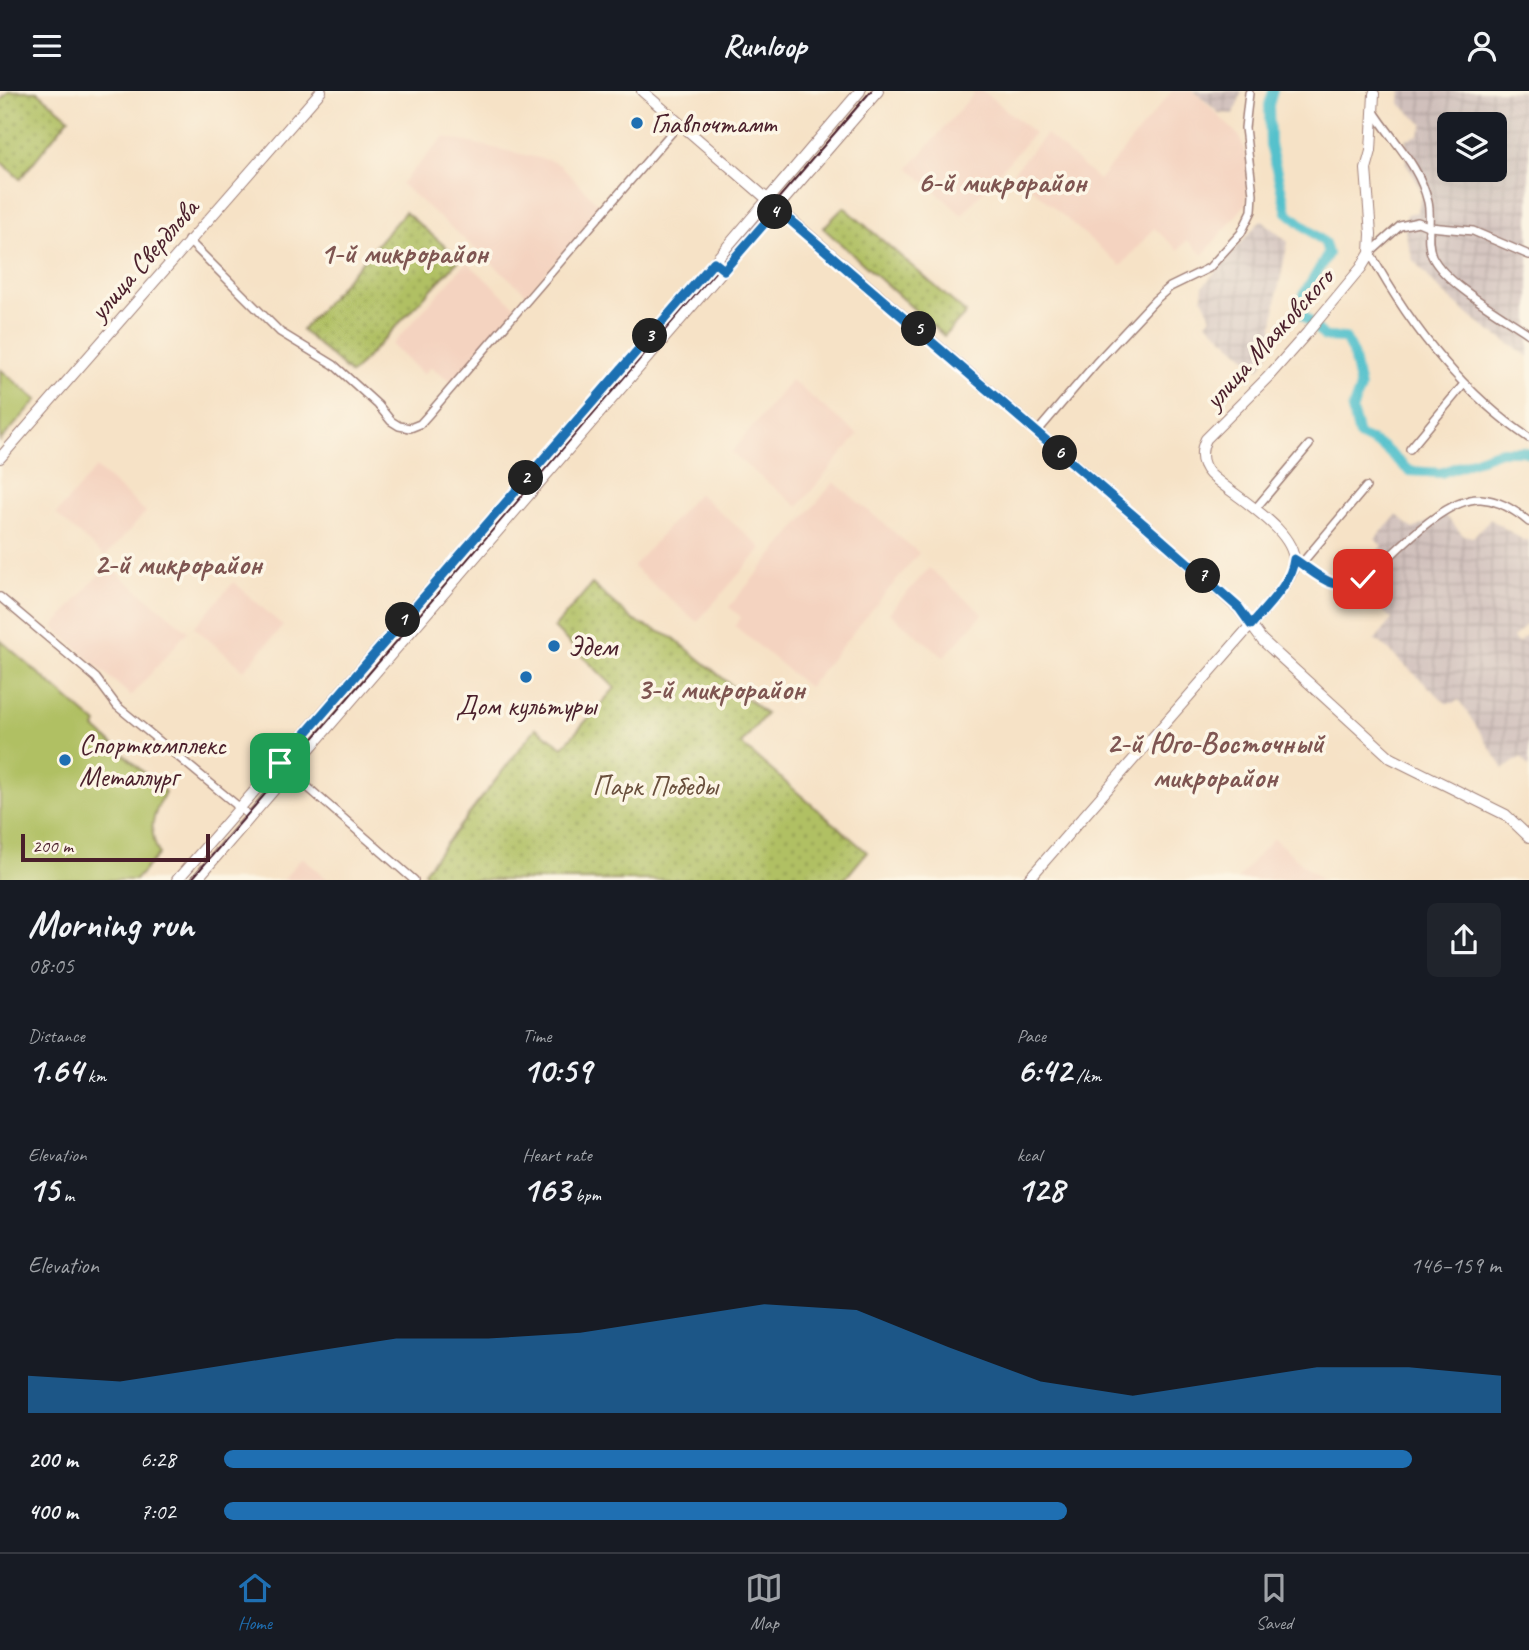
<!DOCTYPE html>
<html lang="en">
<head>
<meta charset="utf-8">
<style>
	:root { --surface:#171b24; --page:#20242c; --text:#f1f3f6; --muted:#9ea1a6; --line:#363941; --accent:#1f6fb2 }
	body { margin:0; font-family:Caveat,sans-serif; background:var(--page); color:var(--text); height:100vh; display:flex; flex-direction:column; font-size:26px; white-space:nowrap }
	* { box-sizing:border-box; margin:0 }
	p { font-size:23px; color:var(--muted) }
	.icon { flex:none; width:38px; height:38px; fill:none; stroke:currentColor; stroke-width:2; stroke-linecap:round; stroke-linejoin:round }
	.map { position:relative; height:789px; overflow:hidden }
	.details { display:flex; flex-direction:column; background:var(--surface); flex:1 }
	.details>* { flex:none }
	.buttons { position:absolute; left:1437px; top:21px; display:grid; gap:14px }
	.buttons a { display:grid; place-items:center; width:70px; height:70px; border-radius:10px; background:var(--surface); box-shadow:0 7px 28px #0002; font-size:35px }
	.scale { position:absolute; left:21px; bottom:18px; width:189px; box-sizing:border-box; padding-left:7px; border:4px solid #4a1f2b; border-top:0; font-size:19px; line-height:24px; white-space:nowrap; color:#4a1f2b; -webkit-text-stroke:5px #fcf5e5; paint-order:stroke }
	.pin { position:absolute; display:grid; place-items:center; width:60px; height:60px; color:#fff; margin:-30px; border-radius:14px; box-shadow:0 4px 10px #0006 }
	.km { position:absolute; width:35px; height:35px; margin:-18px; border-radius:50%; background:#222; color:#fff; font-size:19px; line-height:35px; text-align:center }
	.round { display:grid; place-items:center; flex:none; width:74px; height:74px; border-radius:10px; background:var(--page) }
	.summary { display:flex; align-items:center; justify-content:space-between; height:119px; padding:0 28px }
	h1 { font-size:38px; font-weight:600; line-height:52px }
	.figures { display:grid; grid-template-columns:repeat(3,1fr); gap:10px; height:119px; padding:7px 28px }
	.figures div { display:grid; align-content:center }
	.figures b { font-size:35px; font-weight:600 }
	.figures small { font-size:19px; font-weight:400 }
	.figures p { font-size:19px }
	.chart { height:196px; padding:14px 28px }
	.chart p { display:flex; justify-content:space-between }
	.chart svg { width:100%; height:126px; margin-top:7px; fill:var(--accent); opacity:.7 }
	ul { padding:0 28px; list-style:none; font-size:23px }
	li { display:grid; grid-template-columns:112px 84px 1fr; align-items:center; height:52px }
	li i { height:18px; border-radius:9px; background:var(--accent) }
	header { display:flex; justify-content:space-between; align-items:center; height:91px; padding:0 28px; background:var(--surface); font-size:32px; font-weight:600 }
	.dock { display:flex; justify-content:space-around; align-items:center; height:98px; border-top:2px solid var(--line); background:var(--surface); font-size:19px; color:var(--muted) }
	.dock a { display:grid; justify-items:center; gap:4px }
	.dock .on { color:var(--accent) }
	.map>svg:first-child { display:block }
	.built { fill:#f4d3c0 }
	.industrial { fill:url(#industrial-grid); fill-rule:evenodd }
	.grass { fill:#b0c063; stroke:#7d7047; stroke-width:2 }
	.park { fill:url(#park-dots); stroke:#7d7047; stroke-width:2 }
	.lines { fill:none; stroke-linecap:round; stroke-linejoin:round }
	.river { stroke:#54c1cc; stroke-width:10 }
	.minor-casing { stroke:#a08078; stroke-width:10 }
	.major-casing { stroke:#a08078; stroke-width:12 }
	.minor { stroke:#fff; stroke-width:7 }
	.major { stroke:#fff; stroke-width:10 }
	.tram { stroke:#4a1f2b; stroke-width:2 }
	.route-casing { stroke:#fff; stroke-width:14 }
	.route { stroke:#1f6fb2; stroke-width:9 }
	.poi-dot { fill:#1f6fb2; stroke:#fcf5e5; stroke-width:2.5 }
	.labels { text-anchor:middle; stroke-width:7; stroke-linejoin:round; paint-order:stroke }
	.poi-label { font-size:28px; fill:#4a1f2b; stroke:#fcf5e5; text-anchor:start }
	.street-label { font-size:28px; fill:#4a1f2b; stroke:#fcf5e5 }
	.park-label { font-size:28px; fill:#694f3c; stroke:#fcf5e5 }
	.neighbourhood-label { font-size:30px; font-weight:bold; fill:#7f5652; stroke:#fcf5e5 }
</style>
</head>
<body>
<header><svg class="icon" aria-label="menu" viewBox="0 0 24 24"><path d="M4 6h16M4 12h16M4 18h16"/></svg>Runloop<svg class="icon" aria-label="person" viewBox="0 0 24 24"><circle cx="12" cy="8" r="4"/><path d="M4 21q1-7 8-7t8 7"/></svg></header>
<div class="map">
<svg width="1529" height="789" viewBox="0 0 1529 789">
	<defs>
		<pattern id="industrial-grid" width="8" height="8" patternUnits="userSpaceOnUse" patternTransform="scale(1.75)"><rect width="8" height="8" fill="#d0c0bc"/><path d="M0 4h8M4 0v8" fill="none" stroke="#b4a5a2"/></pattern>
		<pattern id="park-dots" width="8" height="8" patternUnits="userSpaceOnUse" patternTransform="scale(1.75)"><rect width="8" height="8" fill="#b0c063"/><path d="M2 2h.1M6 6h.1" fill="none" stroke="#919b52" stroke-width="1.8" stroke-linecap="round"/></pattern>
	</defs>
	<rect width="100%" height="100%" fill="#fcf5e5"/>
	<filter id="ink" filterUnits="userSpaceOnUse"><feTurbulence type="fractalNoise" baseFrequency=".0143" numOctaves="2"/><feDisplacementMap in="SourceGraphic" scale="14" xChannelSelector="R" yChannelSelector="G"/><feConvolveMatrix kernelMatrix="1 2 1 2 8 2 1 2 1" color-interpolation-filters="sRGB"/></filter>
	<filter id="wash" filterUnits="userSpaceOnUse"><feTurbulence type="fractalNoise" baseFrequency=".00686" numOctaves="4" result="noise"/><feDisplacementMap in="SourceGraphic" scale="28" xChannelSelector="R" yChannelSelector="G"/><feGaussianBlur stdDeviation="1.57" result="paint"/><feColorMatrix in="noise" values="0 0 0 0 0 0 0 0 0 0 0 0 0 0 0 0 0 1.4 0 .05"/><feComposite in="paint" operator="in"/></filter>
	<g filter="url(#wash)">
		<rect width="100%" height="100%" fill="#f6e2c6"/>
		<path class="built" d="M976,0h7l51,42 -72,82 -53,-47z
			M1172,0h22l46,46 8,23 -2,44 -43,51 -16,-15 -9,10 -24,-22 -33,38 -108,-94 33,-38 53,46z
			M444,46l104,23 12,5 42,43 -75,86 -126,-110z
			M467,171l49,45 -63,76 -22,-16 -8,7 -31,-29z
			M791,289l67,55 -60,72 -67,-54z
			M96,377l50,44 -41,45 -49,-43z
			M834,391l85,71 -111,134 -73,-61 6,-9 -12,-10z
			M698,402l64,55 -65,74 -64,-55z
			M107,474l81,66 -57,65 -78,-69z
			M929,477l54,46 -39,43 -55,-44z
			M234,491l49,44 -39,44 -50,-43z
			M1273,747l48,42h-84z
			M302,766l26,23h-45z"/>
		<path class="industrial" d="M1194,0h48l-8,23 -15,-1z
			M1401,0h128v266l-51,-34 -38,-33 -27,-30 -8,-29 2,-17 10,-2 5,-15 -3,-13 -13,-21v-24l12,-4 6,-10 -24,-21zM1449,33h45v46h-45z
			M1261,129l27,22 -11,52 -7,58 -11,17 -53,-47 5,-5 -9,-20 1,-11z
			M1444,423l19,21 10,2 17,-18 33,21h6v82l-16,16 5,5 11,-10v135l-8,-11 -17,12 -45,-69 -5,3h-8l-65,-60 -7,-2 18,-22 -35,-31 3,-16 22,-26 -7,-7 22,-24 16,14z"/>
		<path class="grass" d="M0,278l37,31 -37,41z
			M0,549l97,84 -2,4 70,64c-12,23 -18,36 -6,62l-24,26h-135z"/>
		<path class="park" d="M9,0h28l32,27 -49,61 -20,-18v-60z
			M844,116l122,106 -22,23 -121,-108z
			M405,121l55,47 -109,115 -49,-44z
			M592,493l42,37 40,17 92,76 -25,30 126,108 -23,28h-412l-8,-8 112,-144 27,19 52,-59 -61,-60z"/>
		<g class="lines">
			<path class="river" d="M1273,0l-4,14 1,40 17,67 38,31 3,11 -24,40 -2,20 23,23 20,1 8,16 7,34 -8,22 7,25 24,12 26,24 32,2 59,-22h22l7,2"/>
		</g>
	</g>
	<g filter="url(#ink)">
		<g class="lines">
			<defs>
				<path id="minor" d="M1373,19c20,32 46,54 55,92 4,17 -3,38 4,54 13,28 71,60 97,78
					M188,149l92,92 54,33 44,40 13,16 8,5 11,2 10,-4 9,-10 250,-290
					M1529,164l-56,-24 -43,-4 -12,-5 -18,4 -30,27c39,71 91,139 159,185
					M1037,341l59,-69 59,-63 15,-13 39,-19 32,-35 11,-22 1,-17 -8,-66 4,-35
					M1410,358l54,-65
					M1256,417l53,-63
					M1294,468c14,8 31,26 47,27 18,0 34,-15 46,-27 21,-20 63,-62 94,-60 18,1 35,12 48,23
					M1302,472l64,-76
					M0,506l96,81 21,28 134,111
					M280,672l134,117"/>
				<path id="major" d="M642,0l505,436 92,82 23,31 129,118 115,57 23,22
					M0,367l321,-367
					M177,789l504,-579 179,-210
					M196,789l682,-789
					M1028,789l223,-255c12,-15 37,-39 42,-57 10,-36 -62,-73 -83,-94 -10,-11 -10,-23 -4,-35l62,-62 39,-44 54,-65 9,-15 1,-19 -5,-65 5,-18 3,-57"/>
			</defs>
			<use href="#minor" class="minor-casing"/>
			<use href="#major" class="major-casing"/>
			<use href="#minor" class="minor"/>
			<use href="#major" class="major"/>
			<path class="tram" d="M191,789l680,-789"/>
		</g>
	</g>
	<g class="lines" filter="url(#ink)">
		<defs>
			<path id="route" d="M280,672l434,-501 10,8 53,-61 370,318 92,81 12,17c16,-20 40,-40 43,-66 24,15 39,36 69,20"/>
		</defs>
		<use href="#route" class="route-casing"/>
		<use href="#route" class="route"/>
	</g>
	<g class="poi-dot">
		<circle cx="637" cy="32" r="7"/>
		<circle cx="554" cy="555" r="7"/>
		<circle cx="526" cy="586" r="7"/>
		<circle cx="65" cy="669" r="7"/>
	</g>
	<g class="labels">
		<g class="poi-label">
			<text x="651" y="42">Главпочтамт</text>
			<text x="568" y="565">Эдем</text>
			<text x="526" y="624" text-anchor="middle">Дом культуры</text>
			<text x="79" y="663">Спорткомплекс<tspan x="79" dy="32">Металлург</tspan></text>
		</g>
		<g class="street-label">
			<text transform="translate(143 168) rotate(-49)" y="10">улица Свердлова</text>
			<text transform="translate(1268 247) rotate(-48)" y="10">улица Маяковского</text>
		</g>
		<g class="park-label">
			<text x="655" y="704">Парк Победы</text>
		</g>
		<g class="neighbourhood-label">
			<text x="1002" y="101">6-й микрорайон</text>
			<text x="404" y="172">1-й микрорайон</text>
			<text x="178" y="483">2-й микрорайон</text>
			<text x="721" y="608">3-й микрорайон</text>
			<text x="1215" y="662">2-й Юго-Восточный<tspan x="1215" dy="34">микрорайон</tspan></text>
		</g>
	</g>
</svg>
<div class="buttons">
<a><svg class="icon" aria-label="layers" viewBox="0 0 24 24"><path d="M12 4l9 5-9 5-9-5zM3 14l9 5 9-5"/></svg></a>
</div>
<div class="scale">200 m</div>
<div class="pin" style="left:280px;top:672px;background:#1e9e55"><svg class="icon" aria-label="arrive" viewBox="0 0 24 24"><path d="M6 21V4h12l-3 4 3 4H6"/></svg></div>
<div class="pin" style="left:1363px;top:488px;background:#d93025"><svg class="icon" aria-label="check" viewBox="0 0 24 24"><path d="M5 12l5 5 9-10"/></svg></div>
<b class="km" style="left:403px;top:529px">1</b>
<b class="km" style="left:526px;top:387px">2</b>
<b class="km" style="left:650px;top:245px">3</b>
<b class="km" style="left:775px;top:121px">4</b>
<b class="km" style="left:919px;top:238px">5</b>
<b class="km" style="left:1060px;top:362px">6</b>
<b class="km" style="left:1203px;top:485px">7</b>
</div>
<section class="details">
<div class="summary"><div><h1>Morning run</h1><p>08:05</p></div><a class="round"><svg class="icon" aria-label="share" viewBox="0 0 24 24"><path d="M12 15V3M7 8l5-5 5 5M5 13v7h14v-7"/></svg></a></div>
<div class="figures">
<div><p>Distance</p><b>1.64<small> km</small></b></div>
<div><p>Time</p><b>10:59</b></div>
<div><p>Pace</p><b>6:42<small> /km</small></b></div>
</div>
<div class="figures">
<div><p>Elevation</p><b>15<small> m</small></b></div>
<div><p>Heart rate</p><b>163<small> bpm</small></b></div>
<div><p>kcal</p><b>128</b></div>
</div>
<div class="chart"><p><span>Elevation</span>146–159 m</p>
<svg viewBox="0 0 160 44" preserveAspectRatio="none"><path d="M0 44V31L10 33L20 28L30 23L40 18L50 18L60 16L70 11L80 6L90 8L100 21L110 33L120 38L130 33L140 28L150 28L160 31V44z"/></svg>
</div>
<ul>
<li><b>200 m</b>6:28<i style="width:93%"></i></li>
<li><b>400 m</b>7:02<i style="width:66%"></i></li>
</ul>
</section>
<nav class="dock">
<a class="on"><svg class="icon" aria-label="home" viewBox="0 0 24 24"><path d="M3 11l9-7 9 7M6 9v11h12V9"/></svg>Home</a>
<a><svg class="icon" aria-label="map" viewBox="0 0 24 24"><path d="M3 6l6-2 6 2 6-2v14l-6 2-6-2-6 2zM9 4v14M15 6v14"/></svg>Map</a>
<a><svg class="icon" aria-label="saved" viewBox="0 0 24 24"><path d="M7 4h10v16l-5-4-5 4z"/></svg>Saved</a>
</nav>
</body>
</html>
